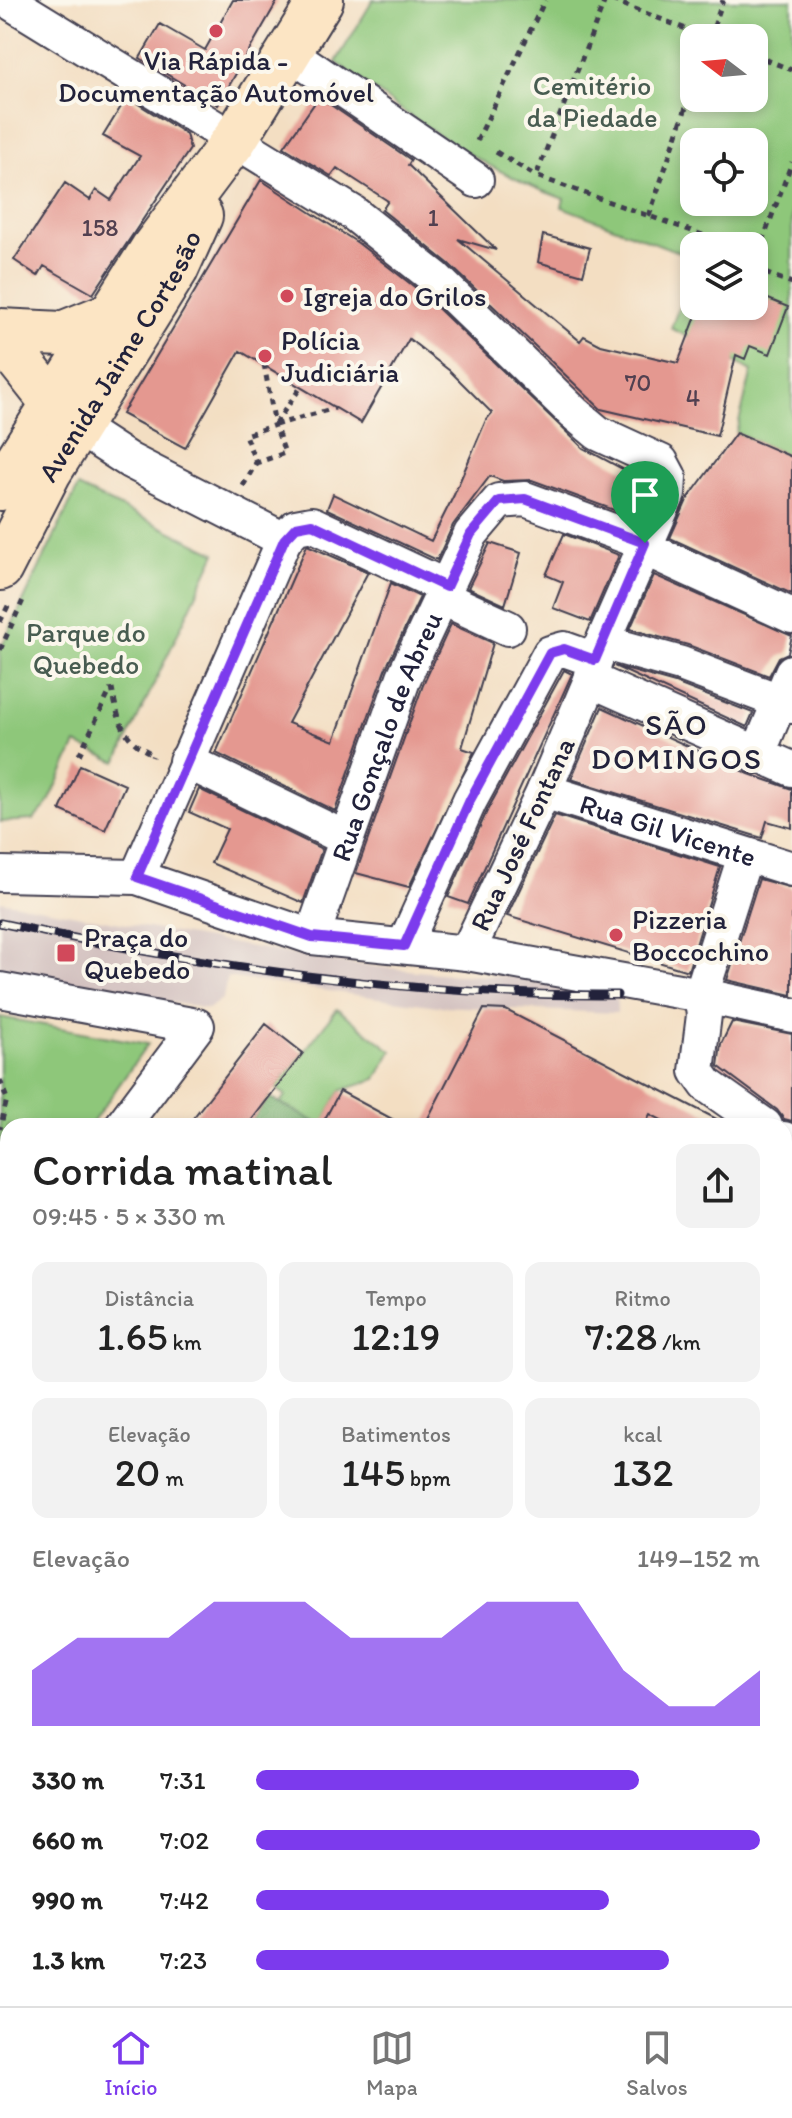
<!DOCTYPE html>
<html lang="pt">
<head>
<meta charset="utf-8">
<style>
	:root { --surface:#fff; --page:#f2f2f2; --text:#222; --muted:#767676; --line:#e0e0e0; --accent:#7c3aed }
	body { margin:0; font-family:Itim,sans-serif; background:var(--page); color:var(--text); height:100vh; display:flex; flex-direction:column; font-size:30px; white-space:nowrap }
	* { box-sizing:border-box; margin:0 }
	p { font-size:26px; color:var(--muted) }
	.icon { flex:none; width:44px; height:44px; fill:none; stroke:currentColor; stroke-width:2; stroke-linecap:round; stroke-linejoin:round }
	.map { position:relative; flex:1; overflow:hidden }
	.drawer { position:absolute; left:0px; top:1118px; width:792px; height:888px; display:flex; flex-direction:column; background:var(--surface); border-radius:24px 24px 0 0; box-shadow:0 4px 12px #0003 }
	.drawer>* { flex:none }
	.needle { width:52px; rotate:286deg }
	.buttons { position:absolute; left:680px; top:24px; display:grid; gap:16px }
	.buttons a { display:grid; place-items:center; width:88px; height:88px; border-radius:16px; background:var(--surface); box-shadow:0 4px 12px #0003; font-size:40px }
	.pin { position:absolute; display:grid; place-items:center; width:68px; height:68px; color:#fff; margin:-82px -34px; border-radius:50% 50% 50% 0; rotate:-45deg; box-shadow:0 0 8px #0007 }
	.pin .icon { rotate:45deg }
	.round { display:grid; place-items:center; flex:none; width:84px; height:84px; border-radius:16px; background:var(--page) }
	.headline { display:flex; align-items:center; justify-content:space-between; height:136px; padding:0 32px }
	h1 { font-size:44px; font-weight:600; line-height:60px }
	.metrics { display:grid; grid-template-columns:repeat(3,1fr); gap:12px; height:136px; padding:8px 32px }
	.metrics div { display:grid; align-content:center; border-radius:16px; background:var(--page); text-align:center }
	.metrics b { font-size:40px; font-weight:600 }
	.metrics small { font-size:22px; font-weight:400 }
	.metrics p { font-size:22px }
	.chart { height:224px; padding:16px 32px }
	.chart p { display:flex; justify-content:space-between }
	.chart svg { width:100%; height:144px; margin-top:8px; fill:var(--accent); opacity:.7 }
	ul { padding:0 32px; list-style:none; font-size:26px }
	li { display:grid; grid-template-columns:128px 96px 1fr; align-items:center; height:60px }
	li i { height:20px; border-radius:10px; background:var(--accent) }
	.tab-bar { display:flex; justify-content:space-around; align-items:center; height:112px; border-top:2px solid var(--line); background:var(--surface); font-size:22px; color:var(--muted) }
	.tab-bar a { display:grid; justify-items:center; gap:4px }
	.tab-bar .on { color:var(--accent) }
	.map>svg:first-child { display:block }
	.industrial { fill:#d1bfbe }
	.green { fill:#8ec77a; stroke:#58745a; stroke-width:2; fill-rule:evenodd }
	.forest { fill:#72ac6a; stroke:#4a6752; stroke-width:2 }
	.building { fill:#e49890 }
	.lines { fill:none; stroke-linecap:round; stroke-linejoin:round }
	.street-tunnel { stroke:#c9b8a7; stroke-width:34; stroke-dasharray:34 17; stroke-linecap:butt }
	.street-casing { stroke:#413e4f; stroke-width:38 }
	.secondary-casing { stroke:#413e4f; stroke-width:48 }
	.path { stroke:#413e4f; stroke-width:5; stroke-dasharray:6 6; stroke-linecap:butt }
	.street { stroke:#fff; stroke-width:34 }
	.secondary { stroke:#fce5c4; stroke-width:44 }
	.rail-casing { stroke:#22223b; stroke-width:9 }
	.rail { stroke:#fbf7ec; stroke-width:6; stroke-dasharray:18; stroke-linecap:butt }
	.route-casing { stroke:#fff; stroke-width:16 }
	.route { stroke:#7c3aed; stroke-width:10 }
	.poi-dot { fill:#d1495b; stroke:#fbf7ec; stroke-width:3 }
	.labels { text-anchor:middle; stroke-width:8; stroke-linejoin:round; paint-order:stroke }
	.number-label { font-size:24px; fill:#524050 }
	.poi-label { font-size:28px; fill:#22223b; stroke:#fbf7ec; text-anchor:start }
	.park-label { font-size:28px; fill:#485c51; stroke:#fbf7ec }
	.street-label { font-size:28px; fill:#22223b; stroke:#fbf7ec }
	.neighbourhood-label { font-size:30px; letter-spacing:2px; fill:#22223b; stroke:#fbf7ec }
</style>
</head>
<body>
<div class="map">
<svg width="792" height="2006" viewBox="0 0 792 2006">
	<rect width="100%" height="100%" fill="#fbf7ec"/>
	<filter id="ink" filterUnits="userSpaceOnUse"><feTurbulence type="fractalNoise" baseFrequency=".0125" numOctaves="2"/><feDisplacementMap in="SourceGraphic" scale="16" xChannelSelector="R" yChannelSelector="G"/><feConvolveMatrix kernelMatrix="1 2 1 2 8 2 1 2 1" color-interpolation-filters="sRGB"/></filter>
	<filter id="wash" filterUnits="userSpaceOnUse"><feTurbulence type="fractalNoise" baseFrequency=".006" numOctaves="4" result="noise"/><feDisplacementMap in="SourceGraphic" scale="32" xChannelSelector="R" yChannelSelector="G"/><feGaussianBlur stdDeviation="1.8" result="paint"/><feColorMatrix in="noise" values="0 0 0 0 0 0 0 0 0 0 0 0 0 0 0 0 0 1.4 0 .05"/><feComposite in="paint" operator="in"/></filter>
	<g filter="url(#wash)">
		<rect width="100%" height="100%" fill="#f3dec2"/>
		<path class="industrial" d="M0,901l340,62 117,12 159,3 1,35 -180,-7 -210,-29 -4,21 -15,11 -208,-37z"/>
		<path class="green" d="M373,0h419v457l-56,-24 16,-62 -81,-43 23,-61v39h60v-60h-60v12l-132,-51 2,-8c-85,-30 -157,-84 -228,-137zM694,38h60v60h-60zM694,142h60v60h-60z
			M78,487l138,66 -99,209 -41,-18 -28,60 -15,16 -33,2v-172z
			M337,1009l55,42 -16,28 -36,12 -18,35 -42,-23 6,-7 -10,-8z
			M0,1017l148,27 -58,82h-82v114l-8,11z"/>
		<path class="forest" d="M269,1097l53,29h-75z"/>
		<g id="blocks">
			<path class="building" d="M233,0h45l-60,105 -78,-47 20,-34 45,26z
				M127,97l59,37 4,15 -97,145 -49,-28 -6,10 -24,-16 51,-77 25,17 6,-10 15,10 29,-44 -37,-20z
				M319,97l92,63 -3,5 88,85 -38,-11 122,102 4,-5 17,9 77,18 22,-57h54v-13l34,14 -18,47 -20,-8 -5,13 -9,-4 -19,81 -116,-27 -153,-146 -66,-53 6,-9 -51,-33 -6,8 -47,-29z
				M261,180l97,63 63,49 162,156 66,35 -13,35 -104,-38 -29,1 -13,-5 -37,49 -16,35 -110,-51 6,-15 98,47 23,-46 32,-75 6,-7 -42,-42 -41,-32 -48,84 -121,-72 -55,97 -63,-34z
				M543,235l47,13 -7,27 -45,-13z
				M736,433l56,24v137l-122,-56 17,-38z
				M564,534l55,21 -29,67 -37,-14 10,-26 -17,-7z
				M490,543l31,10 -16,52 -37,-17z
				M307,545l61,27 -80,151 46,18 57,-158 29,14 -35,73 -50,141 -119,-58z
				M654,575l138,61 -4,17 -9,4 -10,19 -81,-31 -58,-16z
				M451,624l42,19 -31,105 12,4 -65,135 -53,-14 67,-188z
				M614,666l61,17 78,30 -6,14z
				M564,670l8,4 -104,230 -20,-7 40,-88z
				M602,707l147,67 43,15v39l-25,-7 -5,17 -191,-59z
				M80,765l45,20 -20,45 -45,-20z
				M199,789l123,60 -19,54 -92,-40 16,-34 -38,-17z
				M555,815l165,52 -32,104 -181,-55z
				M759,879l33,9v107l-65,-15z
				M484,1009l22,1 224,116h-57l-23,-12 -6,12h-220z
				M732,1022l60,12v87l-8,-2 -7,-9 -59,-44 3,-22z
				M266,1024l37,29 -56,73h-60z
				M340,1091l65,35h-84z"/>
		</g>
	</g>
	<g filter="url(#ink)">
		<use href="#blocks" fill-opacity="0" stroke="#413e4f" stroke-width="2"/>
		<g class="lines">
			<path class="street-tunnel" d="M784,1503l8,2"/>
			<defs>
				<g id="street">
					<path d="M7,0l346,213 81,64 140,136 24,20 63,29 8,15 -1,17 -73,166 -4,20 -47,111 -77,162"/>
					<path d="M288,52l188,128"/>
					<path d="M284,540l12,-13 16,-3 134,63"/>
					<path d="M443,598l65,30"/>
					<path d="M605,643l76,21 111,42"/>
					<path d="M591,680l201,89"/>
					<path d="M757,756l35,-84"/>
					<path d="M186,761l159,77"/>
					<path id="s1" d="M544,791l248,78"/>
					<path d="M745,856l-44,139 3,20 -7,56 10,14 58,41"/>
					<path d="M0,874l137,3 147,-337 -154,-79 -54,-35"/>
					<path d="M137,877l175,60 155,16 234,42 91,20"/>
					<path id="s2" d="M312,937l92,-260 67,-143 28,-33 26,-2 120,44 10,10 137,63"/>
					<path d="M404,946l66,-146 80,-147 14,-4 31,11"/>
					<path d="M0,990l197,36 -75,100"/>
					<path d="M784,1139l7,5"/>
					<path d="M784,1281l8,-15"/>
					<path d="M0,1293l8,-11"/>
					<path d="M784,1380l8,4"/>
					<path d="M0,1426l8,3"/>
					<path d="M784,1466l8,-14"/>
					<path d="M0,1597l8,1"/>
					<path d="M8,1706l-5,14 5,21"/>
					<path d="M0,1869l8,6"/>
					<path d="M0,1936l8,-9"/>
					<path d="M163,1998l11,8"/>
					<path d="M474,1998l15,8"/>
					<path d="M218,2006l5,-8"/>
					<path d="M377,2006l5,-8"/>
					<path d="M576,2006l2,-8"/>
					<path d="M659,2006l3,-8"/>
					<path d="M717,2006l3,-8"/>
				</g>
				<g id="secondary">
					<path d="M0,331l62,3 47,-19"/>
					<path d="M0,336l52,66 19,20"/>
					<path d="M0,488l152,-238 83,-111 86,-139"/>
					<path id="s3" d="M0,568l49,-96 127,-203 24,-53"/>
				</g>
			</defs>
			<use href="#street" class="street-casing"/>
			<use href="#secondary" class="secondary-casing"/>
			<path class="path" d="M605,0l-69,176 198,70
				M612,0l97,38
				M710,38l13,-38
				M754,55l38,15
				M477,141l68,-141
				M496,152l40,24
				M649,216l45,-132
				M754,264l38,-102
				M754,269l38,14
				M264,364l11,61
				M275,424l26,-37
				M275,425l60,-17
				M243,486l13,-23 -11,-28 30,-10 10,28 -29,10
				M0,622l10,-20
				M0,650l25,-54
				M112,688c6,31 10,53 41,66l-1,3
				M79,755l32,-66
				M0,1080l7,19 -7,30
				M784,1856l8,3"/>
			<use href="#street" class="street"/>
			<use href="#secondary" class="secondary"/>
			<defs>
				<path id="rail" d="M0,923c204,43 408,74 617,72"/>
			</defs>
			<use href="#rail" class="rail-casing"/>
			<use href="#rail" class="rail"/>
		</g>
	</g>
	<g class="lines" filter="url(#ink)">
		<defs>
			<path id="route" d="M525,499l120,44 -50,117 -31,-11 -14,4 -80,147 -66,146 -92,-9 -175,-60 147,-337 12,-13 16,-3 134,63 25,-53 28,-33z"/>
		</defs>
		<use href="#route" class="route-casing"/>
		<use href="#route" class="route"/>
	</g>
	<g class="poi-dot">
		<circle cx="216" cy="31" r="8"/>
		<circle cx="287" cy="296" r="8"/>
		<circle cx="265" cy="356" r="8"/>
		<circle cx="616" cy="935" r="8"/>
		<rect x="56" y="943" width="20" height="20" rx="4"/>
	</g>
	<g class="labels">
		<g class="number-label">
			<text x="433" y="226">1</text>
			<text x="100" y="236">158</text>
			<text x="638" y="391">70</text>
			<text x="693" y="406">4</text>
		</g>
		<g class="poi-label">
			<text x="216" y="70" text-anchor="middle">Via Rápida -<tspan x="216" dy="32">Documentação Automóvel</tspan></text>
			<text x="303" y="306">Igreja do Grilos</text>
			<text x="281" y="350">Polícia<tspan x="281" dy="32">Judiciária</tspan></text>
			<text x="632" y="929">Pizzeria<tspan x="632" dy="32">Boccochino</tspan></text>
			<text x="84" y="947">Praça do<tspan x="84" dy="32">Quebedo</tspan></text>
		</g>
		<g class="park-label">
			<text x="592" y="95">Cemitério<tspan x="592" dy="32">da Piedade</tspan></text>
			<text x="86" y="642">Parque do<tspan x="86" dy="32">Quebedo</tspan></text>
		</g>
		<g class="street-label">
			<text dy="10" stroke="none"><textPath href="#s3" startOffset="244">Avenida Jaime Cortesão</textPath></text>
			<text dy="10" stroke="none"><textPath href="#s2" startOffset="214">Rua Gonçalo de Abreu</textPath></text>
			<text dy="10" stroke="none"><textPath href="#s1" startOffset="130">Rua Gil Vicente</textPath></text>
			<text transform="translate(522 834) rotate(-65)" y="10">Rua José Fontana</text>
		</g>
		<g class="neighbourhood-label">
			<text x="677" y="735">SÃO<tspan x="677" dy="34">DOMINGOS</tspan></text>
		</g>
	</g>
</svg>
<div class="buttons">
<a><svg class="needle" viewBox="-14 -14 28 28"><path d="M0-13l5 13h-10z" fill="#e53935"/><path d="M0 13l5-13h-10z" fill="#767676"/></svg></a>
<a><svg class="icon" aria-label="locate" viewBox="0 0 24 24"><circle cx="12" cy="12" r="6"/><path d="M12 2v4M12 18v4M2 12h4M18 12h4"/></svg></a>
<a><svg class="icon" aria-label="layers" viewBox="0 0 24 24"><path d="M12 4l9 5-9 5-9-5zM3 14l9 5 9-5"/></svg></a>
</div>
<div class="pin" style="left:645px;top:543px;background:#1e9e55"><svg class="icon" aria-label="arrive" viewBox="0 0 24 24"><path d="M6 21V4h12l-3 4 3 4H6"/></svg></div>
<section class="drawer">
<div class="headline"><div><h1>Corrida matinal</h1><p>09:45 · 5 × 330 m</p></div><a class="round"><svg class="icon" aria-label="share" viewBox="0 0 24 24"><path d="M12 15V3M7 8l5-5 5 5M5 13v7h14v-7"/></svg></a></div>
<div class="metrics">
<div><p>Distância</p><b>1.65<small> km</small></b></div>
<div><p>Tempo</p><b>12:19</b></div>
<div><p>Ritmo</p><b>7:28<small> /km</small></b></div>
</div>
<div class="metrics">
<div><p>Elevação</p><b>20<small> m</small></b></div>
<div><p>Batimentos</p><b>145<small> bpm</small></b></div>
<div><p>kcal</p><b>132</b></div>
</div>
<div class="chart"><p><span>Elevação</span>149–152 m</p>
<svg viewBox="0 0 160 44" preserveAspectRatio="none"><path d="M0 44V27L10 17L20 17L30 17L40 6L50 6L60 6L70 17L80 17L90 17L100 6L110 6L120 6L130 27L140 38L150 38L160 27V44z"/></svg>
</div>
<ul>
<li><b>330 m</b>7:31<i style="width:76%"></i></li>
<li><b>660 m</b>7:02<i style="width:100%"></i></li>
<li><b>990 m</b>7:42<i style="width:70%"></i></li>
<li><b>1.3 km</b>7:23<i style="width:82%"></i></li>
</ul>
</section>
</div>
<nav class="tab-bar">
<a class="on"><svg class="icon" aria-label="home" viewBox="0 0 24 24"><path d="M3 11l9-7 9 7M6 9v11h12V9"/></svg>Início</a>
<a><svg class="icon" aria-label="map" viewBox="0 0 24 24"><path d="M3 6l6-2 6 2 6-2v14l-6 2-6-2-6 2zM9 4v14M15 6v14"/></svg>Mapa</a>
<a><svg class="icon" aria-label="saved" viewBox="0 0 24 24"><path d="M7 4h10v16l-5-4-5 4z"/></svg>Salvos</a>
</nav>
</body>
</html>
